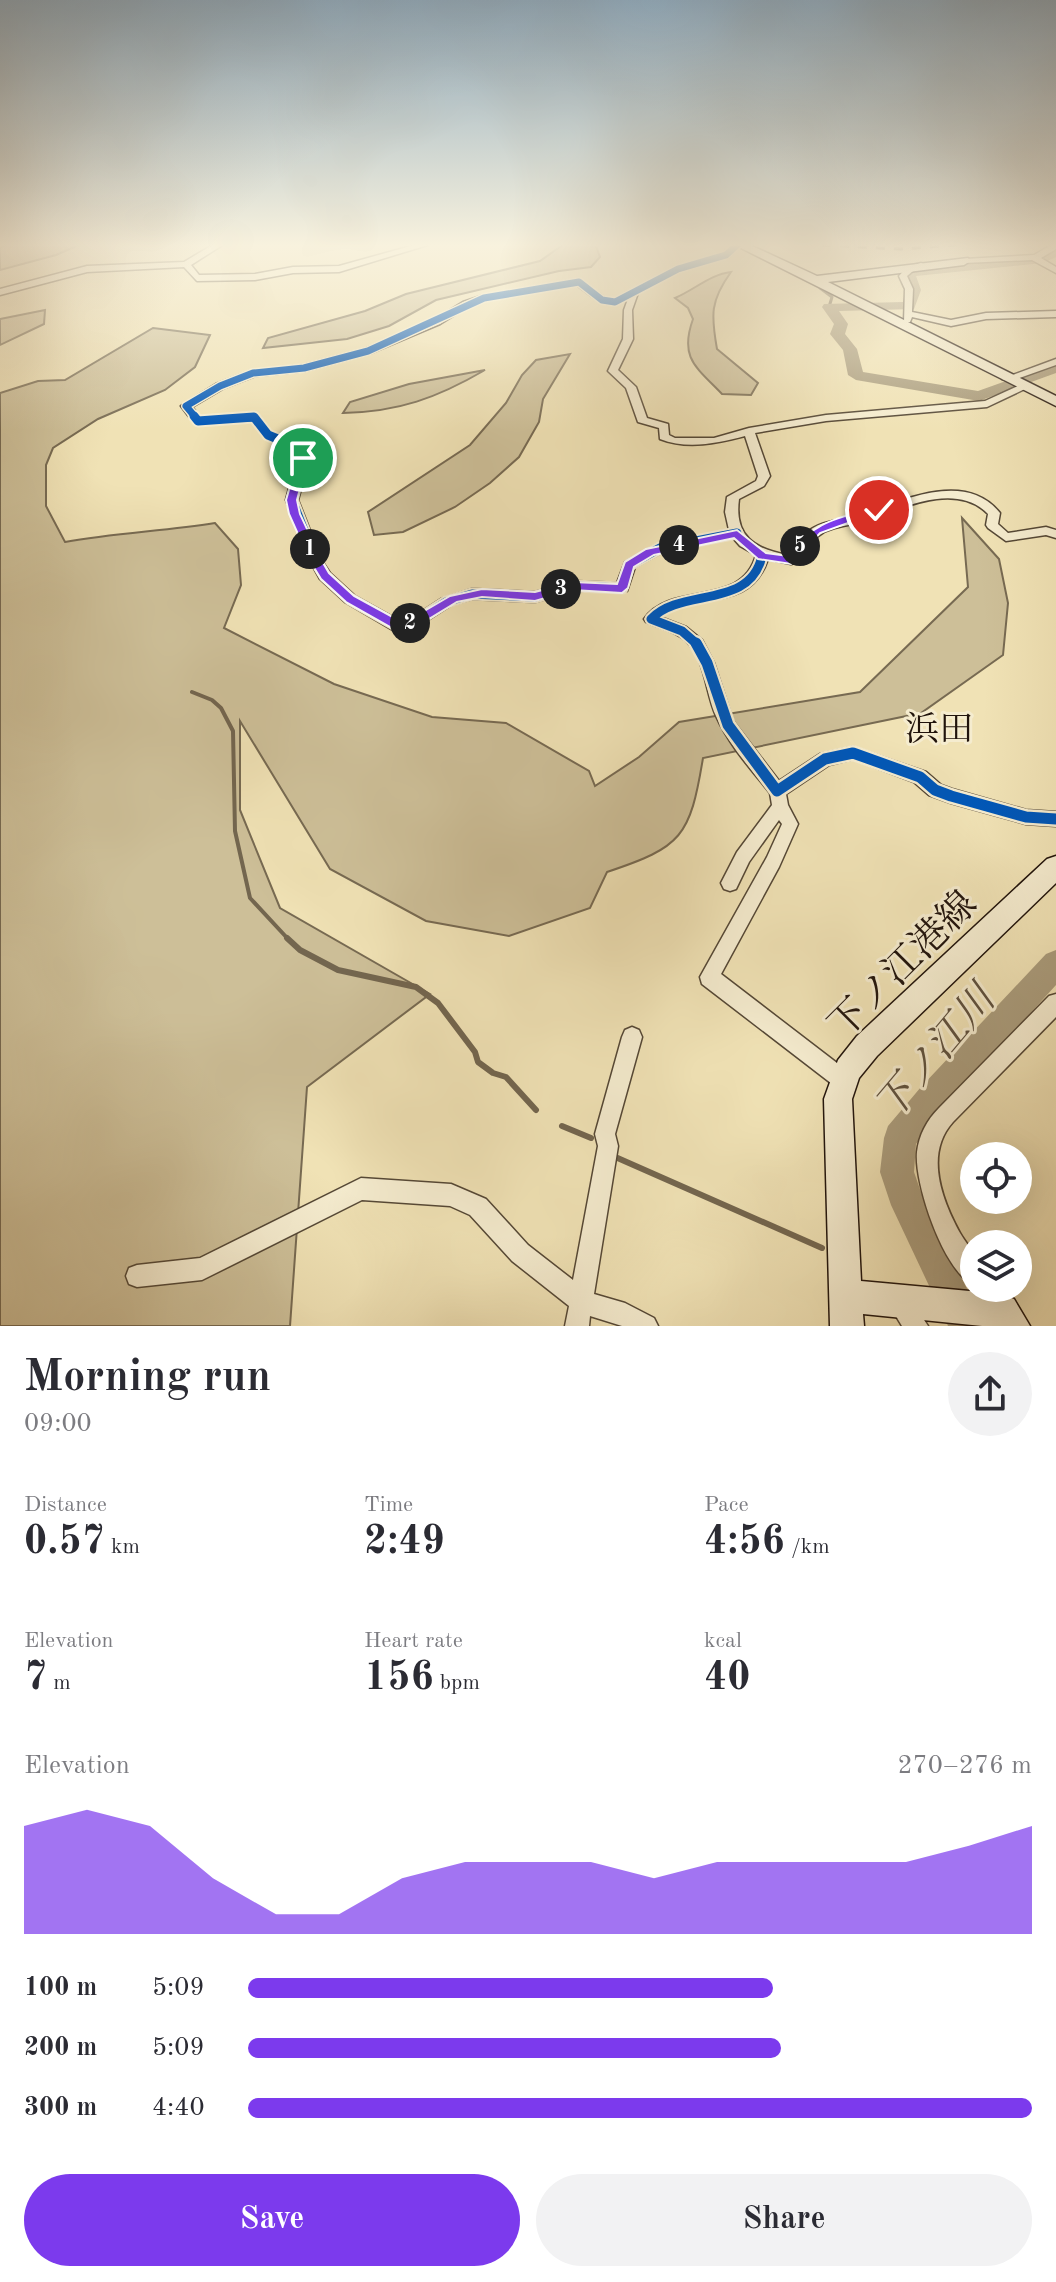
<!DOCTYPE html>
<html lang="en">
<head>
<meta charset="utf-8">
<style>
	:root { --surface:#fff; --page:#f2f2f3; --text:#2b2b33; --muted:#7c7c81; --accent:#7c3aed }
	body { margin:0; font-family:"Old Standard TT","Noto Serif JP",serif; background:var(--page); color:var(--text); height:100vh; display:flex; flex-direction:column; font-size:30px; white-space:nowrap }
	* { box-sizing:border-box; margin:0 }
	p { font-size:26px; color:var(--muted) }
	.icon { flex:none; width:44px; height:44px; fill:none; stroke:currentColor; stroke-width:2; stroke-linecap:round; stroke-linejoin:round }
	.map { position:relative; height:1326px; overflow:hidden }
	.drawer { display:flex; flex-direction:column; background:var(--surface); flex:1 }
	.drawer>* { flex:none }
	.tools { position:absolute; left:960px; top:1142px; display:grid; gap:16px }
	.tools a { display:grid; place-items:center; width:72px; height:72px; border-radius:50%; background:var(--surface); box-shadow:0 8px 32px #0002; font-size:40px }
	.pin { position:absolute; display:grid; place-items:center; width:68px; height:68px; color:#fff; margin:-34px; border:4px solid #fff; border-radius:50%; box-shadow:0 2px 8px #0007 }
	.km { position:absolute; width:40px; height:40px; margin:-20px; border-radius:50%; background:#222; color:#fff; font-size:22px; line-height:40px; text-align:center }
	.round { display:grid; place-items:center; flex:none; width:84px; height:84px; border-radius:42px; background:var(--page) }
	.summary { display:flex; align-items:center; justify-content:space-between; height:136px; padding:0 24px }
	h1 { font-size:44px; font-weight:600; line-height:60px }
	.figures { display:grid; grid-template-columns:repeat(3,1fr); gap:12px; height:136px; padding:8px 24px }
	.figures div { display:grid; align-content:center }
	.figures b { font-size:40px; font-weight:600 }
	.figures small { font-size:22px; font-weight:400 }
	.figures p { font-size:22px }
	.chart { height:224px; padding:16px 24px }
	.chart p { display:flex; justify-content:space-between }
	.chart svg { width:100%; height:144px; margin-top:8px; fill:var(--accent); opacity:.7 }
	.cta { display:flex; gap:16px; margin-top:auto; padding:16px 24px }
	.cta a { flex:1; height:92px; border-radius:48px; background:var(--accent); color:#fff; font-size:32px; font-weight:600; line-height:92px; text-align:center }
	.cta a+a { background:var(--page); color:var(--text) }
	ul { padding:0 24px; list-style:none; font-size:26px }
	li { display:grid; grid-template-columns:128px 96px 1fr; align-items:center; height:60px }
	li i { height:20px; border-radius:10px; background:var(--accent) }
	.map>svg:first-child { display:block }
	.green { fill:#cdbf98; stroke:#776a52; stroke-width:2 }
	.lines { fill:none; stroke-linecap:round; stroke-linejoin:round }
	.stream-far2 { stroke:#73664f; stroke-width:3 }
	.stream-far1 { stroke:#73664f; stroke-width:4 }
	.stream { stroke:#73664f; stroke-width:6 }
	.river { fill:#aa9c7c; fill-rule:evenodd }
	.street-casing { stroke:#554836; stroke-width:3 }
	.secondary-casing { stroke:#21140c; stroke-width:3 }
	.street { fill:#f5eccf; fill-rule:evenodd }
	.secondary { fill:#f5eccf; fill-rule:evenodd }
	.rail { stroke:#21140c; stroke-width:3; stroke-dasharray:9 9; stroke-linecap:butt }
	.cycleway-far2-casing { stroke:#f5eccf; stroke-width:10 }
	.cycleway-far1-casing { stroke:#f5eccf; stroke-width:13 }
	.cycleway-casing { stroke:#f5eccf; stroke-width:16 }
	.cycleway-far2 { stroke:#0057b8; stroke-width:7 }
	.cycleway-far1 { stroke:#0057b8; stroke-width:9 }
	.cycleway { stroke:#0057b8; stroke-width:11 }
	.route { fill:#7c3aed; stroke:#fff; stroke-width:2 }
	.labels { text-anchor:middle; stroke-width:6; stroke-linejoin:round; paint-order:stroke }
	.neighbourhood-label { font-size:34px; fill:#21140c; stroke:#f5eccf }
	.near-street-label { font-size:38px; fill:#21140c; stroke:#f5eccf }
	.near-water-label { font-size:40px; font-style:italic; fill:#5f513e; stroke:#f5eccf }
</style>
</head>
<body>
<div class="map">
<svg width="1056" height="1326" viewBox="0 0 1056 1326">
	<rect width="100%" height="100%" fill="#f0e2b5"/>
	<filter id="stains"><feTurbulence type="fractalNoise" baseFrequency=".0025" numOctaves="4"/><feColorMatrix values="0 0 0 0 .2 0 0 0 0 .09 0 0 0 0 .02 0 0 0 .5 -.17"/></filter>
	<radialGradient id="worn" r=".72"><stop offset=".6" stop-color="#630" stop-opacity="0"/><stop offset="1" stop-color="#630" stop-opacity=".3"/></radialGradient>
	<path class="green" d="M12,244h69l-25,11 -56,15v-23z
		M564,244h31l5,13 -9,10 -32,4 -123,29 -47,26 -42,13 -84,9 5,-10 97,-27 41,-17 134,-33z
		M731,272c-21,29 -20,43 -14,77l41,34 -7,12 -29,-1c-26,-27 -43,-36 -29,-75l-5,-11 -13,-10c19,-8 36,-24 56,-26z
		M45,310l-1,14 -44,21v-26z
		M153,328l57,7 -15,32 -30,23 -67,29 -45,29 -7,17v41l19,36c50,-9 100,-11 150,-19l23,26 3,36 -17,43 110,56 98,33 74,6 83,48 6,15 44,-29 40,-35 181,-30 108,-105 -6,-69 37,41 9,44 -5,52 -82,58 -218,45c-13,79 -21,89 -96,114l-17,36 -81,28 -83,-15 -96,-52 -90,-148v89l40,98 150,86 -123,93 -17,239h-290v-933l38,-12 27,-1z
		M570,354l-27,45 -4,23 -20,35 -29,26 -35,24 -52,25 -29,3 -6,-23 102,-67 36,-42 16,-28 14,-15z
		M485,370c-48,28 -87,42 -142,43l7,-11 59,-18z"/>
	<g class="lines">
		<path class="stream-far2" d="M820,288l12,9 -3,10"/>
		<path class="stream-far1" d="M192,692l20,8 9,8 12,23 2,100 15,67 39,42"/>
		<path class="stream" d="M287,938l13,12 38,20 78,17 22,16 37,49 3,10 15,11 13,4 30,33
			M562,1126l29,12
			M613,1156l209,92"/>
		<path class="river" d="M1056,247v10l-13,6 -127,13 5,14 -7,19 -75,2 9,13 -3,10 12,15 6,23 115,19 78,-28v10l-77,28 -123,-21 -8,-5 -5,-25 -13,-16 4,-10 -12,-17 2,-3 79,-2 4,-12 -6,-14 6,-7 133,-14z
			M1056,950v35l-113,124 -27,35 -2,28 9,26 62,128h-37l-57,-121 -11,-33 4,-34 4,-12 33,-39 125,-133z"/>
		<defs>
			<path id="street" d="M214,244h10l-33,21 8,10 56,-1 38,-7 46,-1 79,-22h13l-92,28 -46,1 -38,7 -58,1 -13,-14 -97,5 -87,23v-6l87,-23 97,-4z
				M733,244h9l-13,13 -48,14 -43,22 -6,17 1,29 -15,31 18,17 11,31 21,6 1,11 6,3h39l35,-10 77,-13 159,-14 35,-16 9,2 -42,20 -161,14 -71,12 15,43 -6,10 -25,13c-5,37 15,50 49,56 7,-10 14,-21 25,-27 13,-8 28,-8 42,-12 44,-13 109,-48 145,-3l-2,11 10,9 38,-6 10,3v8l-10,-3 -40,6 -18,-13 -2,-3 2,-11c-32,-33 -86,-6 -122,7 -14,4 -29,5 -42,11l-13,9 -16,22 -4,1 -23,-5c-19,57 -77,30 -108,58l26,10 16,13 12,23 19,58 46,60 41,-27 33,-7 73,25 15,13 11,4 74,21 30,2v14l-30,-2 -75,-21 -22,-8 -15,-13 -61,-23 -24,6 -43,29 2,11 10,19 -19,43 -58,107 129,99 3,7 -3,7 -7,3 -7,-3 -134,-103 -2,-7 67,-120 15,-33 -3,-4 -30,42 -13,27 -6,2 -6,-2 -3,-6 16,-31 35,-47 -2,-12c-20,-25 -41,-48 -54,-77 -11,-24 -10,-56 -30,-75 -10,-10 -27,-13 -40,-19l-2,-3c27,-39 98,-10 112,-64l-16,-9 -7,-8 -70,14 -28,15 -8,24h-54l-38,11 -63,-3 -21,6 -31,20 -24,5 -5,-1 -46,-27 -25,-23 -10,-18 -24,-61 11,-42 -4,-9 -29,-12 -13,-17 -53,4 -4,-1 -13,-17 35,-22 34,-13 54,-6 61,-16 69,-29 29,-18 18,-6 98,-17 26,19 9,1 61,-32 48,-14zM577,285c18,14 28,26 51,14l-4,11 -1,29 -15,32 18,17 12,34 21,6 1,11c28,11 58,4 85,-3l13,40 -2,5 -29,16 -2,15 4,18 -73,15 -31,17 -8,21 -44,-2 -38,11 -63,-3 -31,10 -29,19 -14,2 -43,-24 -25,-23 -8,-12 -24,-61 11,-42 -8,-13 -29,-12 -14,-18 -57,3 -9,-11 32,-19 31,-12 49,-5 67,-18 69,-29 29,-18 17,-6z
				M1053,244h3v5l-15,9 15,9v6l-24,-13 -68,3 -4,-2 4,-2 70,-4z
				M921,263l3,1v4l-11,3 -6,5 6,13 -1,23 39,8 35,-7 70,-2v6l-70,2 -35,7 -39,-9 -2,5h-6l1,-33 -6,-13 8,-9z
				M1056,359v6l-45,16 -9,-2z
				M1056,994v23l-103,105c-29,32 -11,78 7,111 4,7 10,14 13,21 3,9 1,22 1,31 -30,-12 -60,-102 -57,-133 2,-17 10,-32 22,-44l110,-112z
				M632,1027l7,3 3,7 -27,97 3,12 -24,148 31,9 29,15 4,8h-36l-32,-10 -1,10h-24l4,-20 -57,-45 -42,-46 -20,-9 -88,-6 -160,80 -65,7 -8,-3 -3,-8 3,-8 8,-3 63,-7 161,-80 90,6 35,15 42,46 45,35 25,-134 -3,-12 27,-97 3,-7z
				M900,1291l8,4 20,31h-26l-14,-23 4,-8z"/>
			<path id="secondary" d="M733,244h15l69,32 151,-18 2,3 -6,4 -136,17 228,114v10z
				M1056,856v27l-179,173 -18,22 -7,21 9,182 141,13 12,5 16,27h-48l-119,-12 1,12h-34l-6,-227 14,-39 19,-24 190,-177z"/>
		</defs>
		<use href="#street" class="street-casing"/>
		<use href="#secondary" class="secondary-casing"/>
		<use href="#street" class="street"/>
		<use href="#secondary" class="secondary"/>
		<path class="rail" d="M804,244l97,5 67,-5"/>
		<defs>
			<path id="cycleway-far2" d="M196,418l-10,-12 34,-20 33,-13 51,-5 64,-17 116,-53 95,-16 23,18 13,2 63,-33 48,-14 12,-11
				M237,418h18"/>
			<path id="cycleway-far1" d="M194,416l4,5 56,-4 14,18 29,12 6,11 -11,42 24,61 9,15 25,23 46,26 19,-3 31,-20 26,-8 63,3 38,-11 49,2 7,-23 31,-17 77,-15
				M698,645l-16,-14 -31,-12c30,-32 99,-9 111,-63"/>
			<path id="cycleway" d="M696,643l11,20 21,62 49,66 48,-32 28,-6 67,24 15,13 16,6 75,21 30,2"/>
		</defs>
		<use href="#cycleway-far2" class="cycleway-far2-casing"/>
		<use href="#cycleway-far1" class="cycleway-far1-casing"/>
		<use href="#cycleway" class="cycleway-casing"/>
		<use href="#cycleway-far2" class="cycleway-far2"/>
		<use href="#cycleway-far1" class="cycleway-far1"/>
		<use href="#cycleway" class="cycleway"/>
	</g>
	<linearGradient id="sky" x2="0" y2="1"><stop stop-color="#8faabd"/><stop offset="0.57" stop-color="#f8f2de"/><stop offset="1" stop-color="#f8f2de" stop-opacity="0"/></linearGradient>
	<rect width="1056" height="430" fill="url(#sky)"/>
	<path class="route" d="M299,456l9,2 -11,42 3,14 22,47 7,12 25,23 44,24 14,-2 38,-22 32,-7 53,3 38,-10 44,2 8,-22 21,-13 91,-19 29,23 22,3c24,-35 51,-38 91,-50l5,4 -64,23 -29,31 -33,-5 -24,-21 -80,17 -20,12 -6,21 -6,5 -49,-3 -38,11 -53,-4 -25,5 -38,23 -27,3 -46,-26 -25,-23 -11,-18 -21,-47 -3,-14z"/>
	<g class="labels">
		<g class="neighbourhood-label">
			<text x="939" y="740">浜田</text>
		</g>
		<g class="near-street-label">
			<text transform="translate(902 964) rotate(-45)" y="13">下ノ江港線</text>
		</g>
		<g class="near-water-label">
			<text transform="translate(934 1052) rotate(-50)" y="14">下ノ江川</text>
		</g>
	</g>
	<rect width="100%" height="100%" filter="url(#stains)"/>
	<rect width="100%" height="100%" fill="url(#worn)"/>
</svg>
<div class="tools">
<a><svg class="icon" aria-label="locate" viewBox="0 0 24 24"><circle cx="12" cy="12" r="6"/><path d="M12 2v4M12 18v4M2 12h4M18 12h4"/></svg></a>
<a><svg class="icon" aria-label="layers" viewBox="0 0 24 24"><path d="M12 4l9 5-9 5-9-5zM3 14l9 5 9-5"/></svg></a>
</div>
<div class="pin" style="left:303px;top:458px;background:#1e9e55"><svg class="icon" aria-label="arrive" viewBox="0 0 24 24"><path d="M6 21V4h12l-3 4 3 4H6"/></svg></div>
<div class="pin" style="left:879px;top:510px;background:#d93025"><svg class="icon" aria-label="check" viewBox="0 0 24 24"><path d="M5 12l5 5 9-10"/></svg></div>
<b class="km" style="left:310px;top:549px">1</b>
<b class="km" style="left:410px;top:623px">2</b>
<b class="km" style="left:561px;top:589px">3</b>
<b class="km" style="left:679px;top:545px">4</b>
<b class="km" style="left:800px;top:546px">5</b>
</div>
<section class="drawer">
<div class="summary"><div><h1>Morning run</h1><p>09:00</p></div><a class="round"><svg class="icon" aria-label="share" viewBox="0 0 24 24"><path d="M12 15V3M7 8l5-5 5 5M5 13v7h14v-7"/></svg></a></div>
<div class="figures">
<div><p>Distance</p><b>0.57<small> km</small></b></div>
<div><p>Time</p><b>2:49</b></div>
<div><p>Pace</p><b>4:56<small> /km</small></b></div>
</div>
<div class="figures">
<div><p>Elevation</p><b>7<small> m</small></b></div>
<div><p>Heart rate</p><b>156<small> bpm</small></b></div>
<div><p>kcal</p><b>40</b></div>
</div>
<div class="chart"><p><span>Elevation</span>270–276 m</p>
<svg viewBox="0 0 160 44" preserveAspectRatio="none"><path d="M0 44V11L10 6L20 11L30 27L40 38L50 38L60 27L70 22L80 22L90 22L100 27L110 22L120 22L130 22L140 22L150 17L160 11V44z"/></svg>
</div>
<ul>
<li><b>100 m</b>5:09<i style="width:67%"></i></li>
<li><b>200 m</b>5:09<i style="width:68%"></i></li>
<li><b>300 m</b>4:40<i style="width:100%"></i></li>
</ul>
<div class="cta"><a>Save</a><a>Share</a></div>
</section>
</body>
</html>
